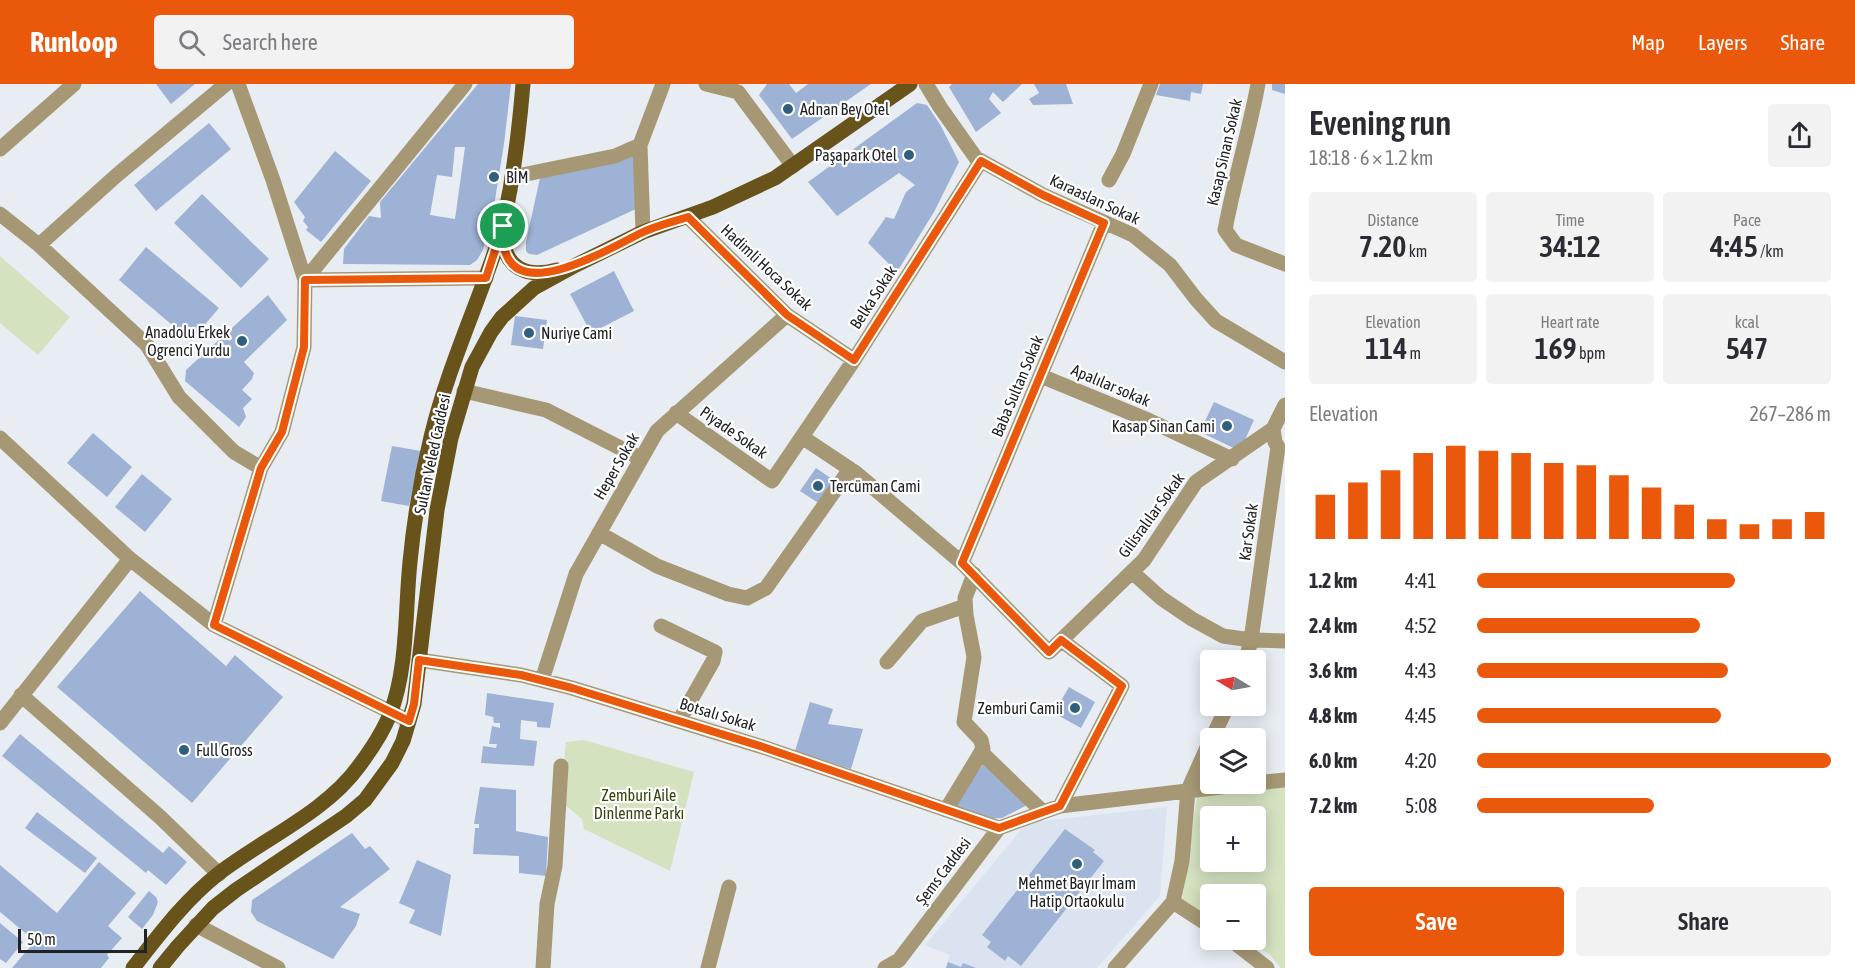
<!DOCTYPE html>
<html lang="en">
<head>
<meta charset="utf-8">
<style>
	:root { --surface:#fff; --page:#f2f2f3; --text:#2b2b33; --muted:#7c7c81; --accent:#ea580c }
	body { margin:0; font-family:"Asap Condensed",sans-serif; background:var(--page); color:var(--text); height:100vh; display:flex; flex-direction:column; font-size:22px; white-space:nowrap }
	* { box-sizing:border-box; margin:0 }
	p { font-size:20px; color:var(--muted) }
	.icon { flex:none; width:33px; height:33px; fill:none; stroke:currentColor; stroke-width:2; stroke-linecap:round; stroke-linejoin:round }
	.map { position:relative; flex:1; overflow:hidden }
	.side { display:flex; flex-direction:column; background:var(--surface); width:570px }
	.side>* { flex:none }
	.needle { width:39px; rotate:280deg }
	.controls { position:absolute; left:1200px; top:566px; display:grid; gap:12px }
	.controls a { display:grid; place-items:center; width:66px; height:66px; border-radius:6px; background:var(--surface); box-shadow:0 3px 15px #0003; font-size:30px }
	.scale { position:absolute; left:18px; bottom:15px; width:129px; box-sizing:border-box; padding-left:6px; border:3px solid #212225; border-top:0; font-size:16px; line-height:21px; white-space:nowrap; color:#212225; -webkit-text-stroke:4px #fff; paint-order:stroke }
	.pin { position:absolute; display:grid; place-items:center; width:51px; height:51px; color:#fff; margin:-26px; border:3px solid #fff; border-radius:50%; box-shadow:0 2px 6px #0007 }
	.round { display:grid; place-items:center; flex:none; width:63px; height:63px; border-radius:6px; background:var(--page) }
	.summary { display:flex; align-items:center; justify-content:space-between; height:102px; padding:0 24px }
	h1 { font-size:33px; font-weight:600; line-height:45px }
	.metrics { display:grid; grid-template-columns:repeat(3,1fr); gap:9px; height:102px; padding:6px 24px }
	.metrics div { display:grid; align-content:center; border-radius:6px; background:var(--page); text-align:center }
	.metrics b { font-size:30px; font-weight:600 }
	.metrics small { font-size:16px; font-weight:400 }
	.metrics p { font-size:16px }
	.chart { height:168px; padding:12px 24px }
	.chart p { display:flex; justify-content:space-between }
	.chart svg { width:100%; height:108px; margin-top:6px; stroke:var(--accent); stroke-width:6 }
	.cta { display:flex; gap:12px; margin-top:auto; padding:12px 24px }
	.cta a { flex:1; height:69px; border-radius:6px; background:var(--accent); color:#fff; font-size:24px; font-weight:600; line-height:69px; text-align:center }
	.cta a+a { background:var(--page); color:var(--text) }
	ul { padding:0 24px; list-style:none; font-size:20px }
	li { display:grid; grid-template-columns:96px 72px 1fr; align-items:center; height:45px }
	li i { height:15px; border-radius:8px; background:var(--accent) }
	header { display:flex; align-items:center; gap:36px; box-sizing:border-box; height:84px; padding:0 30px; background:var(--accent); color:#fff }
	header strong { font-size:28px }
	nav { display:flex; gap:33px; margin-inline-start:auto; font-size:21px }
	.search { width:420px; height:54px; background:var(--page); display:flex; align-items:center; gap:15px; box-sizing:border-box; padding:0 21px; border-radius:6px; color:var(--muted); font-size:22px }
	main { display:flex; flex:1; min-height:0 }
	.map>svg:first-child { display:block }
	.built { fill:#dbe3f1 }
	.green { fill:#d4e2c0; fill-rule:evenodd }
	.building { fill:#9db2d4; fill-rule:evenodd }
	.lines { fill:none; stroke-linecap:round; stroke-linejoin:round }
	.minor { stroke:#a79875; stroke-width:15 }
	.major { stroke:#68531b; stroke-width:15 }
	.route-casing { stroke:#fff; stroke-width:12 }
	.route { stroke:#ea580c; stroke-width:8 }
	.poi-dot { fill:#305f7e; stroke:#fff; stroke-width:2 }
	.labels { text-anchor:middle; stroke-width:4.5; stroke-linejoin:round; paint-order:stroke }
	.poi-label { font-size:16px; fill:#212225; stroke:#fff; text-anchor:start }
	.street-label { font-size:16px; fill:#212225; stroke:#fff }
	.park-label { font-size:16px; fill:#34460b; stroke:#fff }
</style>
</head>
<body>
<header>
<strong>Runloop</strong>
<div class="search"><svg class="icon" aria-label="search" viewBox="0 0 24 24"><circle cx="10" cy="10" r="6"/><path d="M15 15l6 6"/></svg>Search here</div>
<nav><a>Map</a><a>Layers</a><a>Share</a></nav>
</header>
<main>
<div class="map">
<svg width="1285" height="884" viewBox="0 0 1285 884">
	<rect width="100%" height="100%" fill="#e8edf4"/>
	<path class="built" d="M1167,723l-7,89 -63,72h-152l5,-13 -25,-10 100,-120 8,-3z"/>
	<path class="green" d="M0,172l70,61 -32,38 -38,-32z
		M584,656l110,32 -24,99 -86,-42 -2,-10 -22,-18 6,-59z
		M1285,703v181h-4l-12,-14 -23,-15h10v-45h-46v22l-28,-14 15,-106zM1210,732h46v45h-46z"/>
	<path class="building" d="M156,0h39l-24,20z
		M478,0h33l-7,60 -10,62 -11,44 -6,10 -7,5 -127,-1 1,-15 25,-33 12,2 -1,-16zM455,63h10l-10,72 -25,-4 7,-40 15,2z
		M767,0h22l7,9 12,-9h63l-79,55 -33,-44z
		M952,0h70l-19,18 -10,-10 -4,7 12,14 -25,19 -27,-45z
		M1034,0h32l7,20 -40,1 -4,-6 10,-6z
		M1160,0h43l-2,10 -10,-2 -1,9 -34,-6z
		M1272,0h13v10l-13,-4z
		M917,19l10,2 14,21 18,36 -25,50 -37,60 -29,-29 18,-26 8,2 12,-27 9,-7 -16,-12 -62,43 -29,-34z
		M209,39l22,26 -75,62 -22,-26z
		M335,67l36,30 -50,61 -15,-12 2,-3 -5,-6 2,-4 -11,-15z
		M637,70l1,54 -101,47 -8,-1 -3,-3v-9l14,-64z
		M202,110l67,65 -28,29 -67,-65z
		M146,163l73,61 -28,33 -72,-61z
		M614,187l20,40 -43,22 -21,-39z
		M268,211l19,25 -43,42 10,11 -2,6 -10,11 10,9 -9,9 3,9 -7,10 -54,-46 1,-11z
		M515,232l32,4 -4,29 -32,-4z
		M1214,318l40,18 -14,31 -40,-19z
		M93,349l39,34 -25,30 -40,-34z
		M392,362l29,5 -12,55 -28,-5z
		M816,384l19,13 -15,23 -20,-13z
		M142,390l30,25 -27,33 -30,-25z
		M140,507l86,75 9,-11 48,42 -91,106 -135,-116z
		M1069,603l26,15 -14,26 -27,-15z
		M487,609l67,10 -4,25 -13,-1v-5l-16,-2 -1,19 17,2 -3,25 -53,-3 2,-17 13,2 1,-4h-8l3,-18 8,2v-5h-6l-1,-6 -8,-2z
		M810,618l23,7 -5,15 35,5 -12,40 -56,-18z
		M20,650l143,119 6,-7 18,16 -21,23 -18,-15 -2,3 -144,-117z
		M985,678l46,41 -29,15 -12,1 -34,-13v-7z
		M480,703l36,3v41l32,6 -2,39 -27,-3v-17l-46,-2 2,-26h4v-4h-5z
		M37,728l60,46 -12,15 -60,-45z
		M1065,745l30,21 -2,2 11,9 -83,105 -13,-10 -3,5 -18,-14 4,-5 -9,-7z
		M352,749l13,16 5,-3 20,23 -50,38 20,7 -4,12 -23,33 -76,-38 -6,-9 1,-12z
		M417,776l34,15 -10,61 -32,-13 6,-13 -16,-7z
		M99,778l37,31 -28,33 14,12 -15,17 2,3 -8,10h-89l23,-27 -35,-29v-47l57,48z
		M149,807l7,6 2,5 -5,13 -11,14 -14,-12z
		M0,839l23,19 -17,21 -6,-4z
		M948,878l13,5 2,-4 13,5h-30z"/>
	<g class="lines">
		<path class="minor" d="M238,0l35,96 32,100 -1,67 -22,85 -21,36
			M465,0l-160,196 181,-2
			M706,0l32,8 55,74
			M926,0l14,23 36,51 67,37 90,40 37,30 26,34 20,22 69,41
			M1258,0c-9,49 -24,97 -33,146l11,15 49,19
			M640,61l3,87
			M0,65l74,-65
			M512,93l103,-21 25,-11 23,-61
			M1109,96l14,-26 28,-70
			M0,130l39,31 108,100 32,52 55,55 27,16 -47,157
			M688,133l99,98 67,45
			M39,161l78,-70 109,-91
			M1041,292l107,44 84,39
			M464,307l82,19 94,48
			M676,329l96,68 82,-121 127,-199
			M802,353l54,36 106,90 87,89 95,-92 52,-78 77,-53 12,-24
			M0,354l130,121 84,66 195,96
			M599,449l58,33 71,28 19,4 19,-10 84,-119
			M962,479l142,-340
			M1132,488l29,26 31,21 31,17 28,4 34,1
			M661,542l54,26 -2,9 -34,60
			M419,576l102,15 51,13 191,59 236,81
			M1246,576l5,-20 27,-193 -3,-5 -2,-13
			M887,578l35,-41 43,-15
			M542,596l34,-106 81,-143 130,-116
			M21,611l139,122 59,57
			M0,639l130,-164
			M1212,654l16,-33
			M981,668l62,60
			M1256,699l29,-3
			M1060,722l62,-120 -61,-46
			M946,726l37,-61 -2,-9 -17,-18 10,-65 -8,-42 -1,-17 9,-24
			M1173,818l37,24
			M196,841l82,43
			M1230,855l37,29
			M543,884l4,-64 8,-38 6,-100
			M708,884l21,-81
			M885,884l14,-8 100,-132 61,-22 195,-23
			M1115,884l58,-66 9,-41 6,-71 22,-49"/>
		<path class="major" d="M503,151c1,34 24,43 54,35
			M133,884c26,-33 51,-67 85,-94 45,-35 107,-61 141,-108 12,-16 24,-34 31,-52 18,-45 15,-104 20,-152 4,-42 11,-84 21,-125 17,-71 49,-137 71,-207 4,-13 5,-27 8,-40 6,-35 10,-70 13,-106
			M160,884l18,-22 35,-38 23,-18 110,-74 19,-16 27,-37 11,-22 11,-37 23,-194 14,-72 21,-71 19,-35 11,-15 32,-29 42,-23 67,-33 70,-25 62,-29 135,-94"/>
	</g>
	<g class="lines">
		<defs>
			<path id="route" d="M981,77l62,34 61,28 -142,340 87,89 12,-12 61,46 -62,120 -61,22 -236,-81 -191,-59 -51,-13 -102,-15 -5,44 -5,17 -195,-96 47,-157 21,-36 22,-85 1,-67 181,-2 17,-52c0,10 -1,19 3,28 18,47 106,-7 133,-20 15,-8 33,-12 49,-17l99,98 67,45z"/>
		</defs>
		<use href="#route" class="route-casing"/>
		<use href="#route" class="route"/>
	</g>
	<g class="poi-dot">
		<circle cx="788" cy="25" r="6"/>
		<circle cx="909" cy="71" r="6"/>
		<circle cx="494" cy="93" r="6"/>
		<circle cx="529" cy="249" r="6"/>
		<circle cx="242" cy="257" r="6"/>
		<circle cx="1227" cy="342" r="6"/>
		<circle cx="818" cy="402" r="6"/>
		<circle cx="1075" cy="624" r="6"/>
		<circle cx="184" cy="666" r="6"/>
		<circle cx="1077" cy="780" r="6"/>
	</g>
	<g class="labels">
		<g class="poi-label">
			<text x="800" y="31">Adnan Bey Otel</text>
			<text x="897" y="77" text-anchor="end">Paşapark Otel</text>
			<text x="506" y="99">BİM</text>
			<text x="230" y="254" text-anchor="end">Anadolu Erkek<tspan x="230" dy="18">Ogrenci Yurdu</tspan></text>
			<text x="541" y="255">Nuriye Cami</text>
			<text x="1215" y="348" text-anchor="end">Kasap Sinan Cami</text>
			<text x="830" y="408">Tercüman Cami</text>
			<text x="1063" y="630" text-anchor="end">Zemburi Camii</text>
			<text x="196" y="672">Full Gross</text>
			<text x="1077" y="805" text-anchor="middle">Mehmet Bayır İmam<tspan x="1077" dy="18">Hatip Ortaokulu</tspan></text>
		</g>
		<g class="street-label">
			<text transform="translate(1224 68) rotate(-77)" y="6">Kasap Sinan Sokak</text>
			<text transform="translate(1095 115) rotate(25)" y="6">Karaaslan Sokak</text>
			<text transform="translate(767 183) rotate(43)" y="6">Hadimli Hoca Sokak</text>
			<text transform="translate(873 213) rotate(-57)" y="6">Belka Sokak</text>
			<text transform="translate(1111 301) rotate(23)" y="6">Apalılar sokak</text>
			<text transform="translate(1017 302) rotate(-67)" y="6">Baba Sultan Sokak</text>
			<text transform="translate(734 348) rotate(35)" y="6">Piyade Sokak</text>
			<text transform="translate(432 370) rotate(-78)" y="6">Sultan Veled Caddesi</text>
			<text transform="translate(616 382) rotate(-60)" y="6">Heper Sokak</text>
			<text transform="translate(1151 431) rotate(-54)" y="6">Gilisralılar Sokak</text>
			<text transform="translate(1248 448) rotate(-82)" y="6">Kar Sokak</text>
			<text transform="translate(718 630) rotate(17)" y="6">Botsalı Sokak</text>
			<text transform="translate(943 787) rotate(-53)" y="6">Şems Caddesi</text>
		</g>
		<g class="park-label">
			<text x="639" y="717">Zemburi Aile<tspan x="639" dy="18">Dinlenme Parkı</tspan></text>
		</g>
	</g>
</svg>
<div class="controls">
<a><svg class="needle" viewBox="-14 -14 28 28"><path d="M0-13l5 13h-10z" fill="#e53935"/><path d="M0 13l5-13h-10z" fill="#7c7c81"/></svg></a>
<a><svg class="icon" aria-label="layers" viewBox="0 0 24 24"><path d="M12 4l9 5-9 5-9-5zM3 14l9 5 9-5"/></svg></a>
<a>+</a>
<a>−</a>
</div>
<div class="scale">50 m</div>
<div class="pin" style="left:503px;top:142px;background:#1e9e55"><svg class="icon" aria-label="arrive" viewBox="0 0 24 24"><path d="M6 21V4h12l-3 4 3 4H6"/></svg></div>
</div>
<section class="side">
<div class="summary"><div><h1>Evening run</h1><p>18:18 · 6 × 1.2 km</p></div><a class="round"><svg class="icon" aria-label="share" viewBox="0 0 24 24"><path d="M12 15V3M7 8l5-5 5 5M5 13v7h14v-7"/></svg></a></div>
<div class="metrics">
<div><p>Distance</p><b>7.20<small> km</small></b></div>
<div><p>Time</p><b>34:12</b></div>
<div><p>Pace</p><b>4:45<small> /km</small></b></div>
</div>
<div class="metrics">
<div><p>Elevation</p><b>114<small> m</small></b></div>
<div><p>Heart rate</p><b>169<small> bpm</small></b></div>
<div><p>kcal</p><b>547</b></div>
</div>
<div class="chart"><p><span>Elevation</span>267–286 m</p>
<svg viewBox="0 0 160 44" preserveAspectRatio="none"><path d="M5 44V26M15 44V21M25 44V16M35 44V9M45 44V6M55 44V8M65 44V9M75 44V13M85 44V14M95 44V18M105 44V23M115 44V30M125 44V36M135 44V38M145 44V36M155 44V33"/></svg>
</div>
<ul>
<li><b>1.2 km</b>4:41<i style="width:73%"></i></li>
<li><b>2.4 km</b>4:52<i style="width:63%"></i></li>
<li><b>3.6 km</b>4:43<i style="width:71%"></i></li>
<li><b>4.8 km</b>4:45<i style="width:69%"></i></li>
<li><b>6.0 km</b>4:20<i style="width:100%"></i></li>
<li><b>7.2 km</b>5:08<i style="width:50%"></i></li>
</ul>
<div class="cta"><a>Save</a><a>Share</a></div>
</section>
</main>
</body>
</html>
